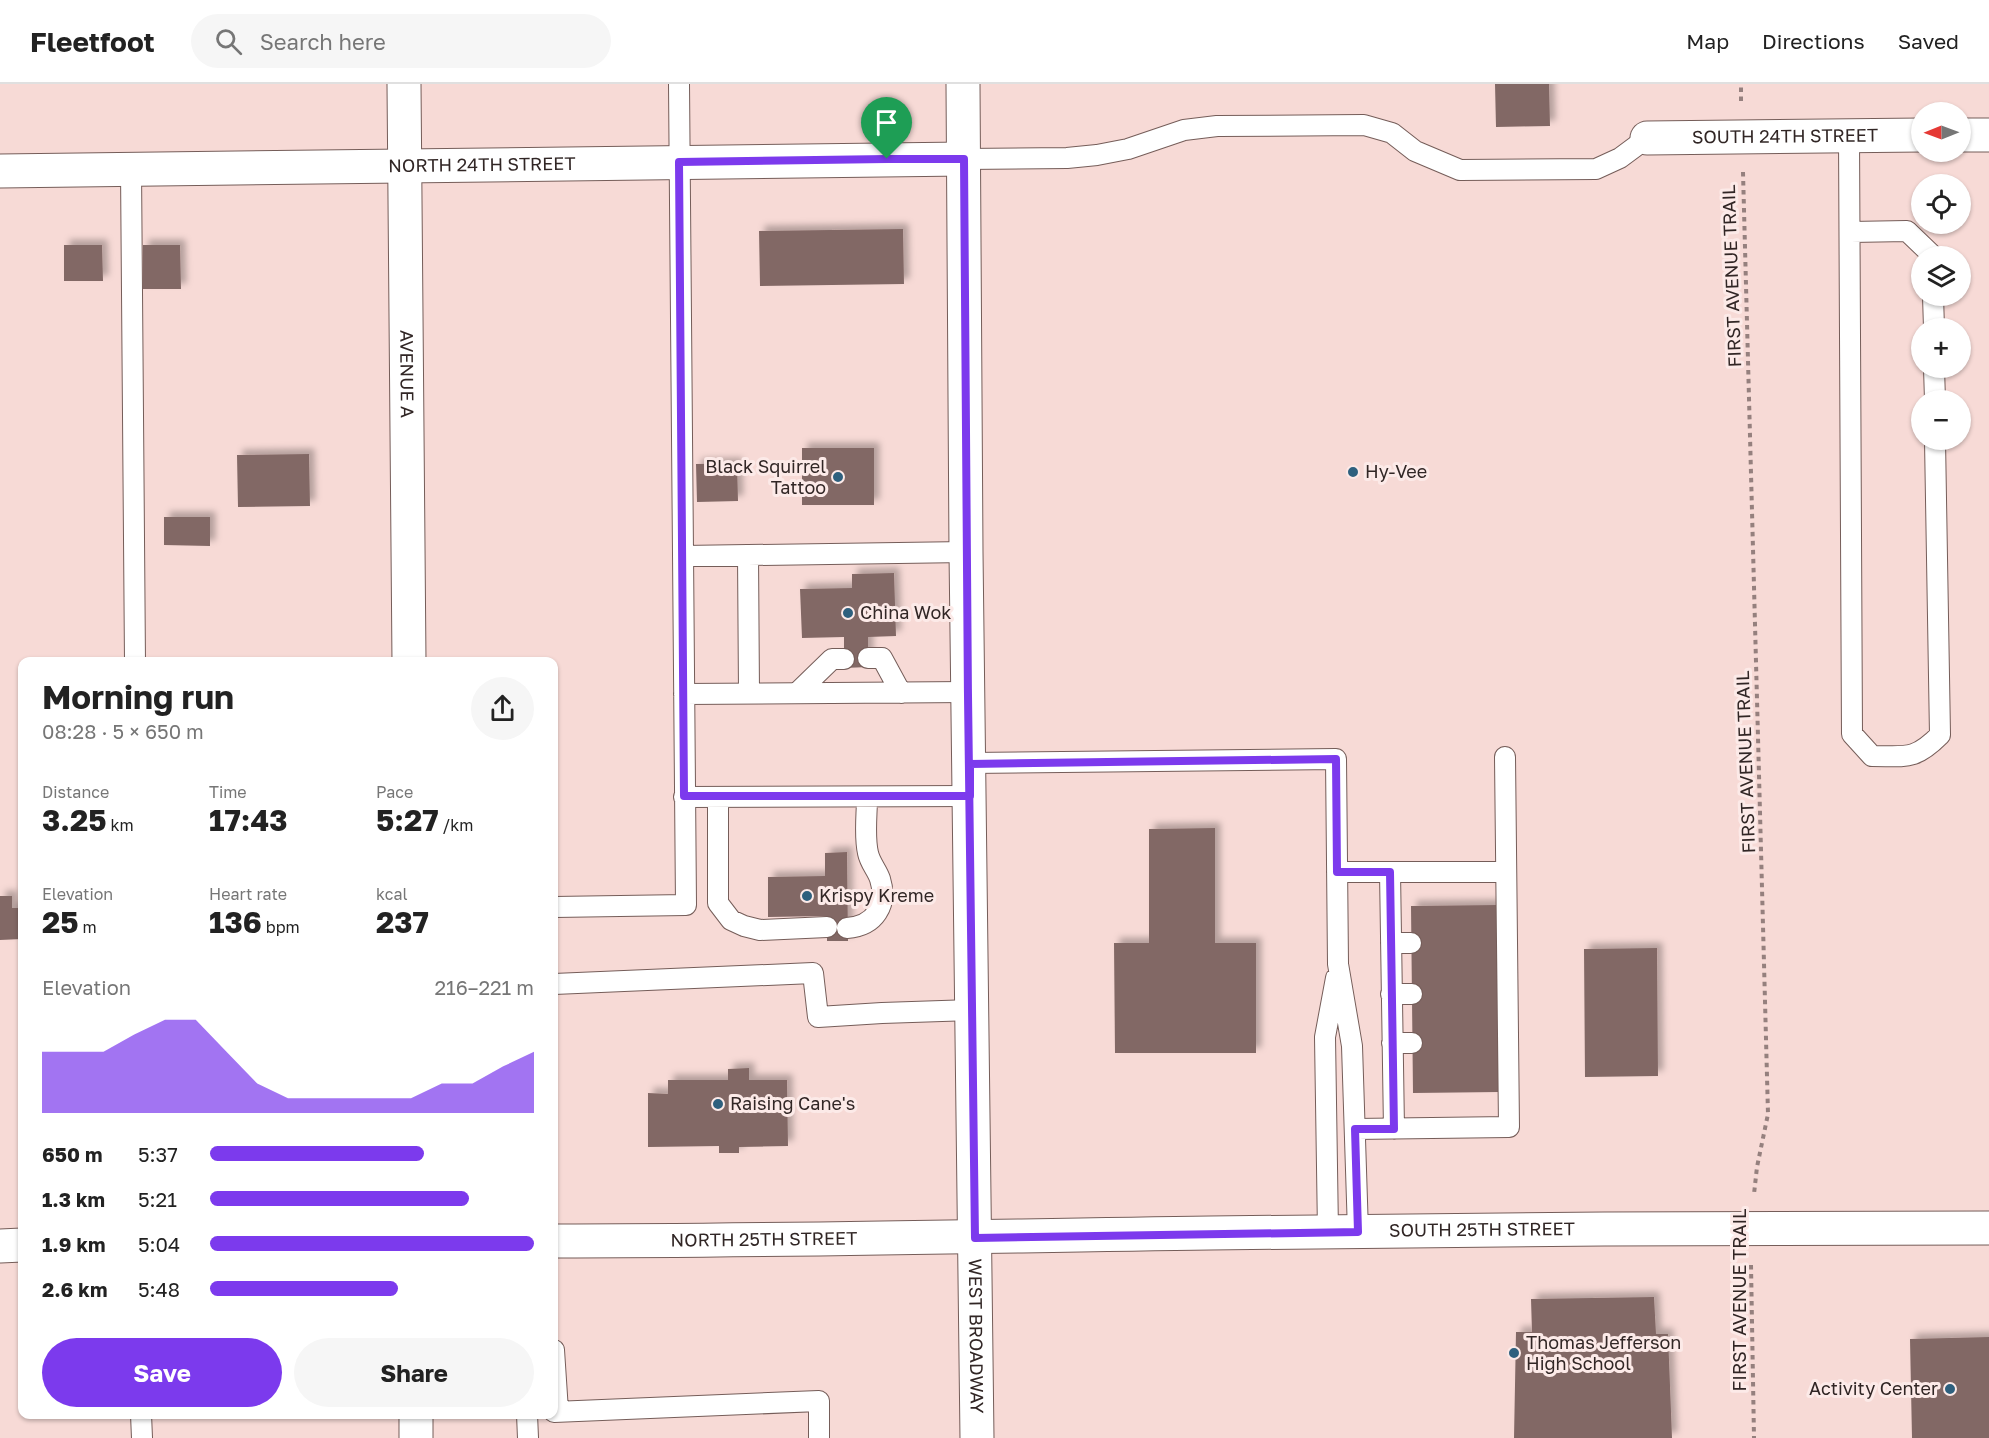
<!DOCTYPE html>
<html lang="en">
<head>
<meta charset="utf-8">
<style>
	:root { --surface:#fff; --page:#f6f6f6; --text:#222; --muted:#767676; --line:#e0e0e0; --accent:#7c3aed }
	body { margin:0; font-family:"Golos Text",sans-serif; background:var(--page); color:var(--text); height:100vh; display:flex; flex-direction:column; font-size:22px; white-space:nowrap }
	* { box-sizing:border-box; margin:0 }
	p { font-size:20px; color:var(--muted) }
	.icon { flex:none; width:33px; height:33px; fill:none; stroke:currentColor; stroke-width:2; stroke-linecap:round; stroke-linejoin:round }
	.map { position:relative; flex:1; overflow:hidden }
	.details { position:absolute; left:18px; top:573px; width:540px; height:762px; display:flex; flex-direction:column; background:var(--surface); border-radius:12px; box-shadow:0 2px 4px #0004 }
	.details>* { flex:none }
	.needle { width:39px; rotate:269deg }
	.tools { position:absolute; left:1911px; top:18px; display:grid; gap:12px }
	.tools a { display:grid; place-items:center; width:60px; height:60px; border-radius:50%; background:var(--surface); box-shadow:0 2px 4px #0004; font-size:30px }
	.pin { position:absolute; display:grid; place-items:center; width:51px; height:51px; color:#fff; margin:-62px -26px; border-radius:50% 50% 50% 0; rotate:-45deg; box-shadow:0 0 6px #0007 }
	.pin .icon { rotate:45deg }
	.round { display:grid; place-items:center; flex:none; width:63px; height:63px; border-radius:32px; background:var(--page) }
	.headline { display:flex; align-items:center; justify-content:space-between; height:102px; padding:0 24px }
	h1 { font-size:33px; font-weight:700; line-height:45px }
	.metrics { display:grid; grid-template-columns:repeat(3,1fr); gap:9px; height:102px; padding:6px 24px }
	.metrics div { display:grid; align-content:center }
	.metrics b { font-size:30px; font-weight:700 }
	.metrics small { font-size:16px; font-weight:400 }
	.metrics p { font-size:16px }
	.chart { height:168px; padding:12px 24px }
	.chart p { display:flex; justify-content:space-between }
	.chart svg { width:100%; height:108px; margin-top:6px; fill:var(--accent); opacity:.7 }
	.cta { display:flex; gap:12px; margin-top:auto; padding:12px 24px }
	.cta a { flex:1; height:69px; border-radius:36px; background:var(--accent); color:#fff; font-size:24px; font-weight:700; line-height:69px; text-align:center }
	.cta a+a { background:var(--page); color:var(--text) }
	ul { padding:0 24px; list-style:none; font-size:20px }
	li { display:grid; grid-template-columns:96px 72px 1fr; align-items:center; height:45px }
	li i { height:15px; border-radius:8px; background:var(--accent) }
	header { display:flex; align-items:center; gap:36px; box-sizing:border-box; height:84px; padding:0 30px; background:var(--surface); border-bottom:2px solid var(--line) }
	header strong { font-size:28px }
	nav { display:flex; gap:33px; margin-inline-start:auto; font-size:21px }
	.search { width:420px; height:54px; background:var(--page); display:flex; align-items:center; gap:15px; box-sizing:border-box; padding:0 21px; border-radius:33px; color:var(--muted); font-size:22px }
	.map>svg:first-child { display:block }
	.building { fill:#826865; filter:url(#shadow) }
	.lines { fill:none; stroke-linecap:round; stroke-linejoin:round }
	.service-casing { stroke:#755d59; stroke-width:22 }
	.minor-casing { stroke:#755d59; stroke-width:35 }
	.tertiary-casing { stroke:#755d59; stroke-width:35 }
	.primary-casing { stroke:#755d59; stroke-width:35 }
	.path { stroke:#95807e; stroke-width:4; stroke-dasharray:4.5 4.5; stroke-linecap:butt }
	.service { stroke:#fff; stroke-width:20 }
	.minor { stroke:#fff; stroke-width:33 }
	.tertiary { stroke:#fff; stroke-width:33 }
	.primary { stroke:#fff; stroke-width:33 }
	.route-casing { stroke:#fff; stroke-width:12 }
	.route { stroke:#7c3aed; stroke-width:8 }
	.poi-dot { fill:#2e607e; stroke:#fceae8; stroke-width:2 }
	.labels { text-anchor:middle; stroke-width:6; stroke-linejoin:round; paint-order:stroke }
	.street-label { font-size:18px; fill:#312625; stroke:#fceae8 }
	.poi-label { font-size:18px; fill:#312625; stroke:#fceae8; text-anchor:start }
</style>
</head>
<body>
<header>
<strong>Fleetfoot</strong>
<div class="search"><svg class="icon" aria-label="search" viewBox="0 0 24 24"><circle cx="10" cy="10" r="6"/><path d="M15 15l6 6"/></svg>Search here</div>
<nav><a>Map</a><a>Directions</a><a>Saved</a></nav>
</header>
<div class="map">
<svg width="1989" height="1354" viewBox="0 0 1989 1354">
	<defs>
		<filter id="shadow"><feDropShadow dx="5.5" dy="-5.5" stdDeviation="3" flood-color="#0004"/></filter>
	</defs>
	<rect width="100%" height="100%" fill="#f7dad6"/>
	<path class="building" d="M1495,0h54l1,42 -54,1z
		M903,145l1,55 -144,2 -1,-55z
		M64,161h38l1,36h-39z
		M143,161h37l1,44h-38z
		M802,364h72v57h-72z
		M309,370l1,52 -72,1 -1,-52z
		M737,379l1,38 -41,1 -1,-38z
		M164,433h46v29l-46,-1z
		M894,489l2,63 -28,1v30l-24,1v-31l-42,1 -2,-49 52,-1v-14z
		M1215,744v115h41v110h-141l-1,-110h35v-114z
		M847,768l1,89h-21v-25l-59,1v-40l57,-1v-23z
		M0,812h12v12h10v31l-22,1z
		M1497,821l2,187 -86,1 -2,-187z
		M1657,864l1,128 -73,1 -1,-128z
		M749,984v12h38l1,66 -49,1v6h-20v-7l-71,1v-54l20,1v-14h60v-11z
		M1654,1213l2,37h12l4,104h-158l2,-106h16l-1,-33z
		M1989,1253v101h-77l-2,-99z"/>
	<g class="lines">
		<defs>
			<path id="service" d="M1849,52l3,598 20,22c34,0 42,5 68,-21l-5,-295
				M964,75l103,-1 30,-3 31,-6 56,-19 33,-4 147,-1 28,8 23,18 45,19 136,-1 24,-11 27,-20
				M131,85l4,493
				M1851,148l56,-1 26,25
				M1933,212l1,32
				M1934,284l1,32
				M748,471l1,138
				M683,472l283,-4
				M868,574h14l19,35
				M797,609l35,-34h12
				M684,610l284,-2
				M970,679l366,-4 2,205 14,82 6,186
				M684,713l286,-1
				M718,714v105l13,17 13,6 16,4 67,-3
				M1337,788h169
				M1390,788l4,257
				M554,823l132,-2 -7,-821
				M847,844c28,-2 41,-23 33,-49 -3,-9 -10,-16 -12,-26 -4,-17 -1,-38 -1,-56
				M1391,859h20
				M554,900l259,-11 5,44 64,-4 90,-3
				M1391,910h21
				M1392,959h20
				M1355,1045l154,-2 -4,-370
				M1328,1148l-3,-195 11,-59
				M554,1266l4,61
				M554,1328l265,-11v37
				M141,1330l1,24
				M527,1330l1,24"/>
			<g id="minor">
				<path d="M1960,51h29"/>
				<path id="s1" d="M1647,54l275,-3"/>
				<path id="s2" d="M0,87l964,-12"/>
			</g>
			<g id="tertiary">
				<path id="s3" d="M404,0l5,578"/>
				<path id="s4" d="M554,1157c218,0 437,-5 656,-8 260,-4 519,-5 779,-5"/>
				<path d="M0,1162l22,-1"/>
				<path d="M416,1330v24"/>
			</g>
			<g id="primary">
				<path id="s5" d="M963,0l3,468 11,886"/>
			</g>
		</defs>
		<use href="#service" class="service-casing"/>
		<use href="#minor" class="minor-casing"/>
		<use href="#tertiary" class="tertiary-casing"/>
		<use href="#primary" class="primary-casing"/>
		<path class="path" d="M1741,17v-17
			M1743,88l25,942 -11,53 -3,27
			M1751,1181l3,173"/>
		<use href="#service" class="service"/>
		<use href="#minor" class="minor"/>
		<use href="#tertiary" class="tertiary"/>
		<use href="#primary" class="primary"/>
	</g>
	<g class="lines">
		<defs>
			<path id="route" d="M887,75l-208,3 5,634h286v-32l366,-5 1,113h53l4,257h-39l3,103 -383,6c-6,-360 -9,-719 -11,-1079h-77"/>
		</defs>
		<use href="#route" class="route-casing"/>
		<use href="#route" class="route"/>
	</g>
	<g class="poi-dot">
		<circle cx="1353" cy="388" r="6"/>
		<circle cx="838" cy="393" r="6"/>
		<circle cx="848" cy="529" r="6"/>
		<circle cx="807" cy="812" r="6"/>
		<circle cx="718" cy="1020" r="6"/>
		<circle cx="1514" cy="1269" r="6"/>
		<circle cx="1950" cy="1305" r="6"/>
	</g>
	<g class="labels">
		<g class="street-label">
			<text dy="6" stroke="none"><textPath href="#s1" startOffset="138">SOUTH 24TH STREET</textPath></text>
			<text dy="6" stroke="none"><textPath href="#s2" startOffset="482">NORTH 24TH STREET</textPath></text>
			<text transform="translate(1732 192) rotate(-92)" y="6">FIRST AVENUE TRAIL</text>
			<text dy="6" stroke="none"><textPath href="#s3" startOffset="290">AVENUE A</textPath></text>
			<text transform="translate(1746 678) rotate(-92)" y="6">FIRST AVENUE TRAIL</text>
			<text dy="6" stroke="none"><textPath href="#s4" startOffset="928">SOUTH 25TH STREET</textPath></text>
			<text dy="6" stroke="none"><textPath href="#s4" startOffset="210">NORTH 25TH STREET</textPath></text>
			<text transform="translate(1740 1216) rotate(-90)" y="6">FIRST AVENUE TRAIL</text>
			<text dy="6" stroke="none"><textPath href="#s5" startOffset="1252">WEST BROADWAY</textPath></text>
		</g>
		<g class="poi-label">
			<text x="826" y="389" text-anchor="end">Black Squirrel<tspan x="826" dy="21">Tattoo</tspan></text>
			<text x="1365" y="394">Hy-Vee</text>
			<text x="860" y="535">China Wok</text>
			<text x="819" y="818">Krispy Kreme</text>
			<text x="730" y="1026">Raising Cane's</text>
			<text x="1526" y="1265">Thomas Jefferson<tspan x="1526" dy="21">High School</tspan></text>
			<text x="1938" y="1311" text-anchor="end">Activity Center</text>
		</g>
	</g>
</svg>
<div class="tools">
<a><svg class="needle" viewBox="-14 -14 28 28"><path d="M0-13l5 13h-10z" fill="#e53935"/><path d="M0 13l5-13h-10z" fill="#767676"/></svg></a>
<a><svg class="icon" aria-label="locate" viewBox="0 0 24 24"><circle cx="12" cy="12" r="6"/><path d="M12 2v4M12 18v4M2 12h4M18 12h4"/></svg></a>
<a><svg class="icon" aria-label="layers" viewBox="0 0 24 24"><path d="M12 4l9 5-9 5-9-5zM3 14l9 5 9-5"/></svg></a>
<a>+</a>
<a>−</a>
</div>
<div class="pin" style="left:887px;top:75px;background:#1e9e55"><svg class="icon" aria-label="arrive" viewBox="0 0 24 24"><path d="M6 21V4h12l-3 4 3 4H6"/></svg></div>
<section class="details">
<div class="headline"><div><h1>Morning run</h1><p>08:28 · 5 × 650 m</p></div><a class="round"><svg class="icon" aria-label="share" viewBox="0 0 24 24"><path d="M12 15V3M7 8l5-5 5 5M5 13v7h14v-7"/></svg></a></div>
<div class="metrics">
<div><p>Distance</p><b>3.25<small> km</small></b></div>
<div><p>Time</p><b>17:43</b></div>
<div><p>Pace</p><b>5:27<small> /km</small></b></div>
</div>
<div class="metrics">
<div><p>Elevation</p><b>25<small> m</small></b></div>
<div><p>Heart rate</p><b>136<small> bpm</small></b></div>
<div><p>kcal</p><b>237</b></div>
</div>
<div class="chart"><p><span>Elevation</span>216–221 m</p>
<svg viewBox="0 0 160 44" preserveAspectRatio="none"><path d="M0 44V19L10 19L20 19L30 12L40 6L50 6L60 19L70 32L80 38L90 38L100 38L110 38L120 38L130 32L140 32L150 25L160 19V44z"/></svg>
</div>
<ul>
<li><b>650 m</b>5:37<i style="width:66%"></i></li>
<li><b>1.3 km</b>5:21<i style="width:80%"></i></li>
<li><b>1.9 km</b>5:04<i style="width:100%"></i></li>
<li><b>2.6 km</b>5:48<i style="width:58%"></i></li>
</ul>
<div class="cta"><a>Save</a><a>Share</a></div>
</section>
</div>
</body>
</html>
